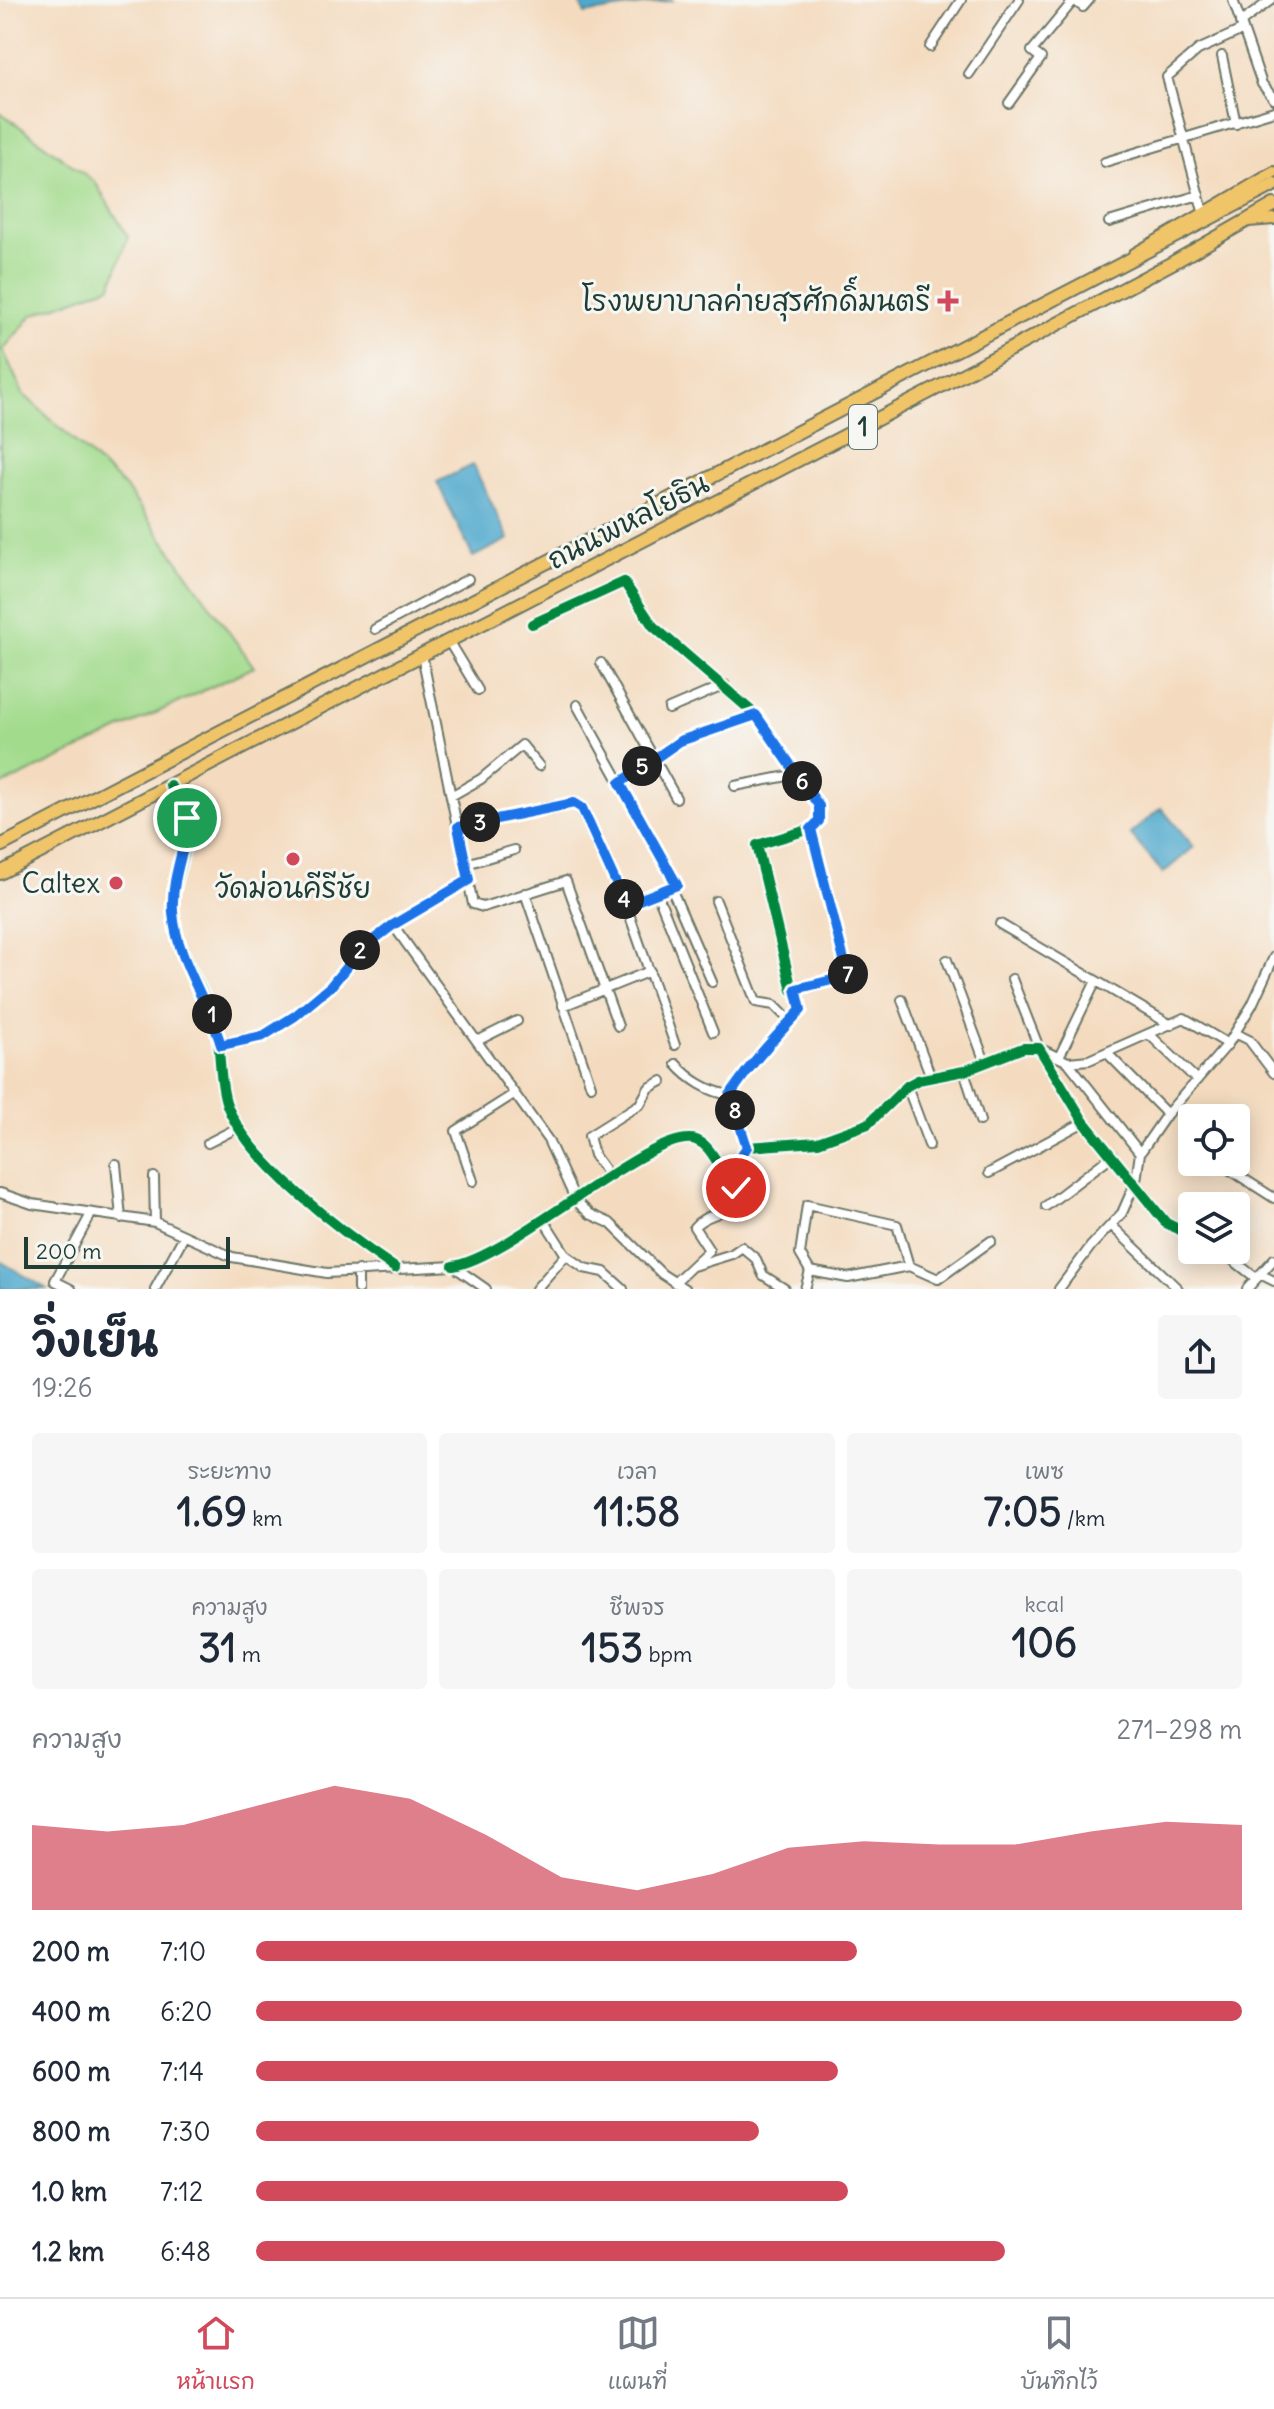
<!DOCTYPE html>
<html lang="th">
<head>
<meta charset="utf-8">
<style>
	:root { --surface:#fff; --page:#f6f6f7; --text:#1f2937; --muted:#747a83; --line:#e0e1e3; --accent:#d1495b }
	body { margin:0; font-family:Delius,"Playpen Sans Thai",sans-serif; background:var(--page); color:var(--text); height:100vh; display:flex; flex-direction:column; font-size:30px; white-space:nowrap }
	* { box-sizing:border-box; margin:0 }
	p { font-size:26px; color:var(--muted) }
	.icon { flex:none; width:44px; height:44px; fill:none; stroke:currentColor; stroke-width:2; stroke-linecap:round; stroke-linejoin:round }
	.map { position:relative; height:1289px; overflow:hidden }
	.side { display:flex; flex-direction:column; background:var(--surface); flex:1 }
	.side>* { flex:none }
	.controls { position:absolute; left:1178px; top:1104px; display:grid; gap:16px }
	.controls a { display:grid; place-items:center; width:72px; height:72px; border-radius:8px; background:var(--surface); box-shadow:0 4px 20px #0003; font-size:40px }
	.scale { position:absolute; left:24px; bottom:20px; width:206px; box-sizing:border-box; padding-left:8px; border:4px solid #1f3d34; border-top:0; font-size:22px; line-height:28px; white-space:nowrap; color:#1f3d34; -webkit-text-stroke:6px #f6f6f2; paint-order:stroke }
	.pin { position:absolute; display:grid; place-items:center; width:68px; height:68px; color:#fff; margin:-34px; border:4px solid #fff; border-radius:50%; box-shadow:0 2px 8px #0007 }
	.km { position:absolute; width:40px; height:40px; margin:-20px; border-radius:50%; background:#222; color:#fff; font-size:22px; line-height:40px; text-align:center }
	.round { display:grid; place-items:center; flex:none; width:84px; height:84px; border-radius:8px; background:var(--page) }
	.overview { display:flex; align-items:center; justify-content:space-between; height:136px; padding:0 32px }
	h1 { font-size:44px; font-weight:700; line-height:60px }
	.metrics { display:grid; grid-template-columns:repeat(3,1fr); gap:12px; height:136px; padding:8px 32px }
	.metrics div { display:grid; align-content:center; border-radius:8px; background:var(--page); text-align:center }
	.metrics b { font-size:40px; font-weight:700 }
	.metrics small { font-size:22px; font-weight:400 }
	.metrics p { font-size:22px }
	.chart { height:224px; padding:16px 32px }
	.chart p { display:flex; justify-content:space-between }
	.chart svg { width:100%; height:144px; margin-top:8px; fill:var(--accent); opacity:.7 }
	ul { padding:0 32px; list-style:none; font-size:26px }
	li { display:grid; grid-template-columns:128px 96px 1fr; align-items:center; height:60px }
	li i { height:20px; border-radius:10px; background:var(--accent) }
	.tab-bar { display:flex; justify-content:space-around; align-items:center; height:112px; border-top:2px solid var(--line); background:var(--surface); font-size:22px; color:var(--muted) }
	.tab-bar a { display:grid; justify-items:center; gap:4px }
	.tab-bar .current { color:var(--accent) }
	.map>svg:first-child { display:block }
	.green { fill:#a3db8d; stroke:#618c60; stroke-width:2 }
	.water { fill:#50a9cd; stroke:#387380; stroke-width:2 }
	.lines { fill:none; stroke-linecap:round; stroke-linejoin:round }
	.minor-casing { stroke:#6a7465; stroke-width:12 }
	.major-casing { stroke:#6a7465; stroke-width:14 }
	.highway-casing { stroke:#6a7465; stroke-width:16 }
	.minor { stroke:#fff; stroke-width:8 }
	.major { stroke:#f0c469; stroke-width:10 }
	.highway { stroke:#f0c469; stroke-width:12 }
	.cycleway-casing { stroke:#f6f6f2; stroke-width:15 }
	.cycleway { stroke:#00873e; stroke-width:10 }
	.route-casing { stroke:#fff; stroke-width:16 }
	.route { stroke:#1a73e8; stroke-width:10 }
	.poi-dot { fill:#d1495b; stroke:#f6f6f2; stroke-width:3 }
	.labels { text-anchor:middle; stroke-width:6; stroke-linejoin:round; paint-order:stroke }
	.shield { fill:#f6f6f2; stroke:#60746d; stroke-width:2 }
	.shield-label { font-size:26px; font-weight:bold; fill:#1f3d34 }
	.poi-label { font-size:28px; fill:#1f3d34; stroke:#f6f6f2; text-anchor:end }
	.street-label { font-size:28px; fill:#1f3d34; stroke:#f6f6f2 }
</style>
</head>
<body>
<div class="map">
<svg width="1274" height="1289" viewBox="0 0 1274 1289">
	<rect width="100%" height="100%" fill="#f6f6f2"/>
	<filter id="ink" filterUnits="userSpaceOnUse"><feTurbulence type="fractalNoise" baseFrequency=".0125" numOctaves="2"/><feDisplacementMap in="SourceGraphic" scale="16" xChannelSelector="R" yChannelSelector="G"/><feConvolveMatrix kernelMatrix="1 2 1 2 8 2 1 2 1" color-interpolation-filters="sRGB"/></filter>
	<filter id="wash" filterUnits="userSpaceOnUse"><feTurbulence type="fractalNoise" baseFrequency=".006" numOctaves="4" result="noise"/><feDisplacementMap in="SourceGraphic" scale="32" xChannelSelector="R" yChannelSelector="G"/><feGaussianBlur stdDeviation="1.8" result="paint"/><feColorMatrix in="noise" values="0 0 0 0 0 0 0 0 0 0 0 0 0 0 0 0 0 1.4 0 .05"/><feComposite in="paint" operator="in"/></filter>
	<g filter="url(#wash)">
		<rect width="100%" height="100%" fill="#f4dbbf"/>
		<path class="green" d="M0,112l95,70 33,55 -17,49 -79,29 -29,35 20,44 103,94 128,179 -254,119z"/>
		<path class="water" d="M578,0h96l-89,14z
			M473,465l36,74 -36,18 -36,-75z
			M1161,808l33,39 -31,26 -33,-39z
			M0,1261l47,28h-47z"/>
	</g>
	<g filter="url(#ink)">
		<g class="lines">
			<defs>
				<path id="minor" d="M1233,0l29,84 12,15
					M1240,23l31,-23
					M930,47l31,-47
					M1222,56l14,68
					M969,74l50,-74
					M1009,103l32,-45 -9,-7 42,-51 9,7 6,-7
					M1105,162l169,-51
					M1203,211l-36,-134 31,-27 44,-20
					M1109,222l90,-27
					M532,624l92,-42 29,44 103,89 63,91v15l-8,8 -54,16 35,145 56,-14 -37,-147
					M375,629l93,-50
					M449,642l29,48
					M422,655l51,249 10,3 83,-26 52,145
					M601,663l75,135
					M577,705l100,180 -51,20
					M669,709l56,-24
					M620,783l60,-42 76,-26
					M170,785c6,11 14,22 17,33 7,24 -17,67 -14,95 3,38 27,68 39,102 11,29 5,62 15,90 21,57 118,129 168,163
					M735,786l63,-12
					M451,796l30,-17 41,-34 17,21
					M458,827l114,-24 7,2 47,100 49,140
					M466,864l48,-14
					M671,888l41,94
					M525,893l66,193
					M657,893l56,139
					M716,901l40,101 18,3 16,16
					M1000,924l171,101
					M393,925l155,215 28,61 14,13 20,9 52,51 23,15
					M947,960l38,102
					M1012,979l27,69 29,14 21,-2 95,-42 44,26
					M902,1000l29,77
					M563,1006l87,-35
					M1235,1033l14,7 25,33
					M1151,1036l46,44
					M477,1041l40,-20
					M221,1045l42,-9 32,-20 36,-30 29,-36 33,-25 76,-45
					M1108,1054l59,60
					M1059,1057l36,-74
					M1068,1062l72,91
					M676,1064c13,15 33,28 54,31
					M964,1071l16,50
					M907,1086l22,59
					M208,1143l31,-16
					M747,1147l-17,-52c21,-32 45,-59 71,-85l-5,-21
					M116,1164l5,54
					M1211,1167l16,1 47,30
					M989,1173l95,-51
					M154,1177l1,45
					M610,1177l-16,-22 -5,-19 51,-32 9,-16 13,-7
					M473,1181l-17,-50 58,-37
					M0,1193l32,11 123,18 77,35 95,16 126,-7 33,23
					M1046,1206l67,-51
					M545,1222l21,33
					M1111,1225l67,64
					M1220,1250l36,28
					M453,1266c61,-10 203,-141 243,-126 16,6 20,25 32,36l19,-29 71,-5 50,-18 39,-38 11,-6 46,-9 59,-23h16l45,74 82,101 26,13
					M693,1266l39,-12 10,-7 14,12 7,16 22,14
					M909,1266l29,13 53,-38
					M358,1270v19
					M1260,1274l14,7
					M674,1283l35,-33 -15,-23c15,-18 33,-5 42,-39l-8,-12
					M71,1289l-16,-8 36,-67
					M155,1289l29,-53
					M536,1289l30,-34 18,13 20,4 19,17
					M805,1289l5,-18 -10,-17 7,-49 90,20 12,41 -61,12 -38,-7
					M1059,1289l32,-43 31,-33 14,-32 4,-28 27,-39 61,-70 24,-39 22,-48
					M1247,1289l27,-30"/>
				<path id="major" d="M1248,221l26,-2
					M1134,254l140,-82"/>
				<path id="highway" d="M0,846l1274,-661
					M0,873l943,-488 231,-123 100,-57"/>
			</defs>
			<use href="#minor" class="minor-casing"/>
			<use href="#major" class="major-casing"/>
			<use href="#highway" class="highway-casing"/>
			<use href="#minor" class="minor"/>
			<use href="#major" class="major"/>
			<use href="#highway" class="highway"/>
			<defs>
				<path id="cycleway" d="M532,624l92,-42 29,44 103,89 63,91v15l-8,8 -54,16 35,145 56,-14 -37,-147
					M170,785c6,11 14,22 17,33 7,24 -17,67 -14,95 3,38 27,68 39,102 11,29 5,62 15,90 21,57 118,129 168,163
					M453,1266c61,-10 203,-141 243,-126 16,6 20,25 32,36l19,-29 71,-5 50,-18 39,-38 11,-6 46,-9 59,-23h16l45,74 82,101 26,13"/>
			</defs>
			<use href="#cycleway" class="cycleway-casing"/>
			<use href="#cycleway" class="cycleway"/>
		</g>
	</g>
	<g class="lines" filter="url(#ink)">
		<defs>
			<path id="route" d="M187,818l1,10c-6,27 -17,56 -15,84 3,47 35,88 48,133l42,-9 32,-20 36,-30 29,-36 33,-25 76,-45 -11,-53 116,-24 8,5 44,97 51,-20 -57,-102 60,-42 76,-26 63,91v15l-8,8 37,147 -52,13 5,21c-26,27 -50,53 -71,85l17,52 -19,29 8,12"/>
		</defs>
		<use href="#route" class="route-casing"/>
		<use href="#route" class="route"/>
	</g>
	<g class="poi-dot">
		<path d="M944 289h8v8h8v8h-8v8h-8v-8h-8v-8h8z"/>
		<circle cx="293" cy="859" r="8"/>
		<circle cx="116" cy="883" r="8"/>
	</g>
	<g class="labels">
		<rect class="shield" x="849" y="405" width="28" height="44" rx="6"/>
		<g class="shield-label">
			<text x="863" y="436">1</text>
		</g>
		<g class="poi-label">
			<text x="930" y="311">โรงพยาบาลค่ายสุรศักดิ์มนตรี</text>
			<text x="100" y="893">Caltex</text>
			<text x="293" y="898" text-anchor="middle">วัดม่อนคีรีชัย</text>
		</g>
		<g class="street-label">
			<text transform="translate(628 521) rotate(-27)" y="10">ถนนพหลโยธิน</text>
		</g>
	</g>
</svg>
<div class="controls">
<a><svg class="icon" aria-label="locate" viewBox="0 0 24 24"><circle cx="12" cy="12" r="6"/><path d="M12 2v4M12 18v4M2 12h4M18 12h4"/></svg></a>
<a><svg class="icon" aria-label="layers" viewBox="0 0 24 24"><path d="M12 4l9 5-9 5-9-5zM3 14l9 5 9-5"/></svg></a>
</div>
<div class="scale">200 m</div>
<div class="pin" style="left:187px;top:818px;background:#1e9e55"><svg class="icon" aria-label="arrive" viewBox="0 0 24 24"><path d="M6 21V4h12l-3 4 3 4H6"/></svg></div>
<div class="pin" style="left:736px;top:1188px;background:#d93025"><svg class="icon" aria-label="check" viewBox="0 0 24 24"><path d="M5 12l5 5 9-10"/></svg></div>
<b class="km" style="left:212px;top:1014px">1</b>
<b class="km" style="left:360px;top:950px">2</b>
<b class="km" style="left:480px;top:822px">3</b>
<b class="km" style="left:624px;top:899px">4</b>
<b class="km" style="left:642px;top:766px">5</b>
<b class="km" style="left:802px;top:781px">6</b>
<b class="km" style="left:848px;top:974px">7</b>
<b class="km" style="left:735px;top:1110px">8</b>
</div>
<section class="side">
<div class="overview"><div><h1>วิ่งเย็น</h1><p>19:26</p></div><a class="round"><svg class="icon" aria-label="share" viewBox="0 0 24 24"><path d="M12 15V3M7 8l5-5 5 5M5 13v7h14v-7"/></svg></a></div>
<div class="metrics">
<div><p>ระยะทาง</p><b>1.69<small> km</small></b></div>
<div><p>เวลา</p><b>11:58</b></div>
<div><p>เพซ</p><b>7:05<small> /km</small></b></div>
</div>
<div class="metrics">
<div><p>ความสูง</p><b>31<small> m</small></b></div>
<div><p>ชีพจร</p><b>153<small> bpm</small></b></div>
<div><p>kcal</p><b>106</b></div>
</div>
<div class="chart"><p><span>ความสูง</span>271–298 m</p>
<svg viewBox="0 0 160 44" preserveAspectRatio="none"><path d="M0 44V18L10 20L20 18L30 12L40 6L50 10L60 21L70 34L80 38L90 33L100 25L110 23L120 24L130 24L140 20L150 17L160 18V44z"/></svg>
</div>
<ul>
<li><b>200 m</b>7:10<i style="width:61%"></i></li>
<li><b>400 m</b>6:20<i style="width:100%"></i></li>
<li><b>600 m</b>7:14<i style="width:59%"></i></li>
<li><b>800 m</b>7:30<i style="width:51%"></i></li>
<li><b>1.0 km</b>7:12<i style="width:60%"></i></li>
<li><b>1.2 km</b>6:48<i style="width:76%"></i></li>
</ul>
</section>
<nav class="tab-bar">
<a class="current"><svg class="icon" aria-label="home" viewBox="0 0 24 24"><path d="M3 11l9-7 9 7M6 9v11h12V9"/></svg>หน้าแรก</a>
<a><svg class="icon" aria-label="map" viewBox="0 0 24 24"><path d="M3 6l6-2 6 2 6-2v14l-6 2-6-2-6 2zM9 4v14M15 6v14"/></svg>แผนที่</a>
<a><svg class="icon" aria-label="saved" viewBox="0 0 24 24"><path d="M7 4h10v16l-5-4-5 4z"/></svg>บันทึกไว้</a>
</nav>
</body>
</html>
